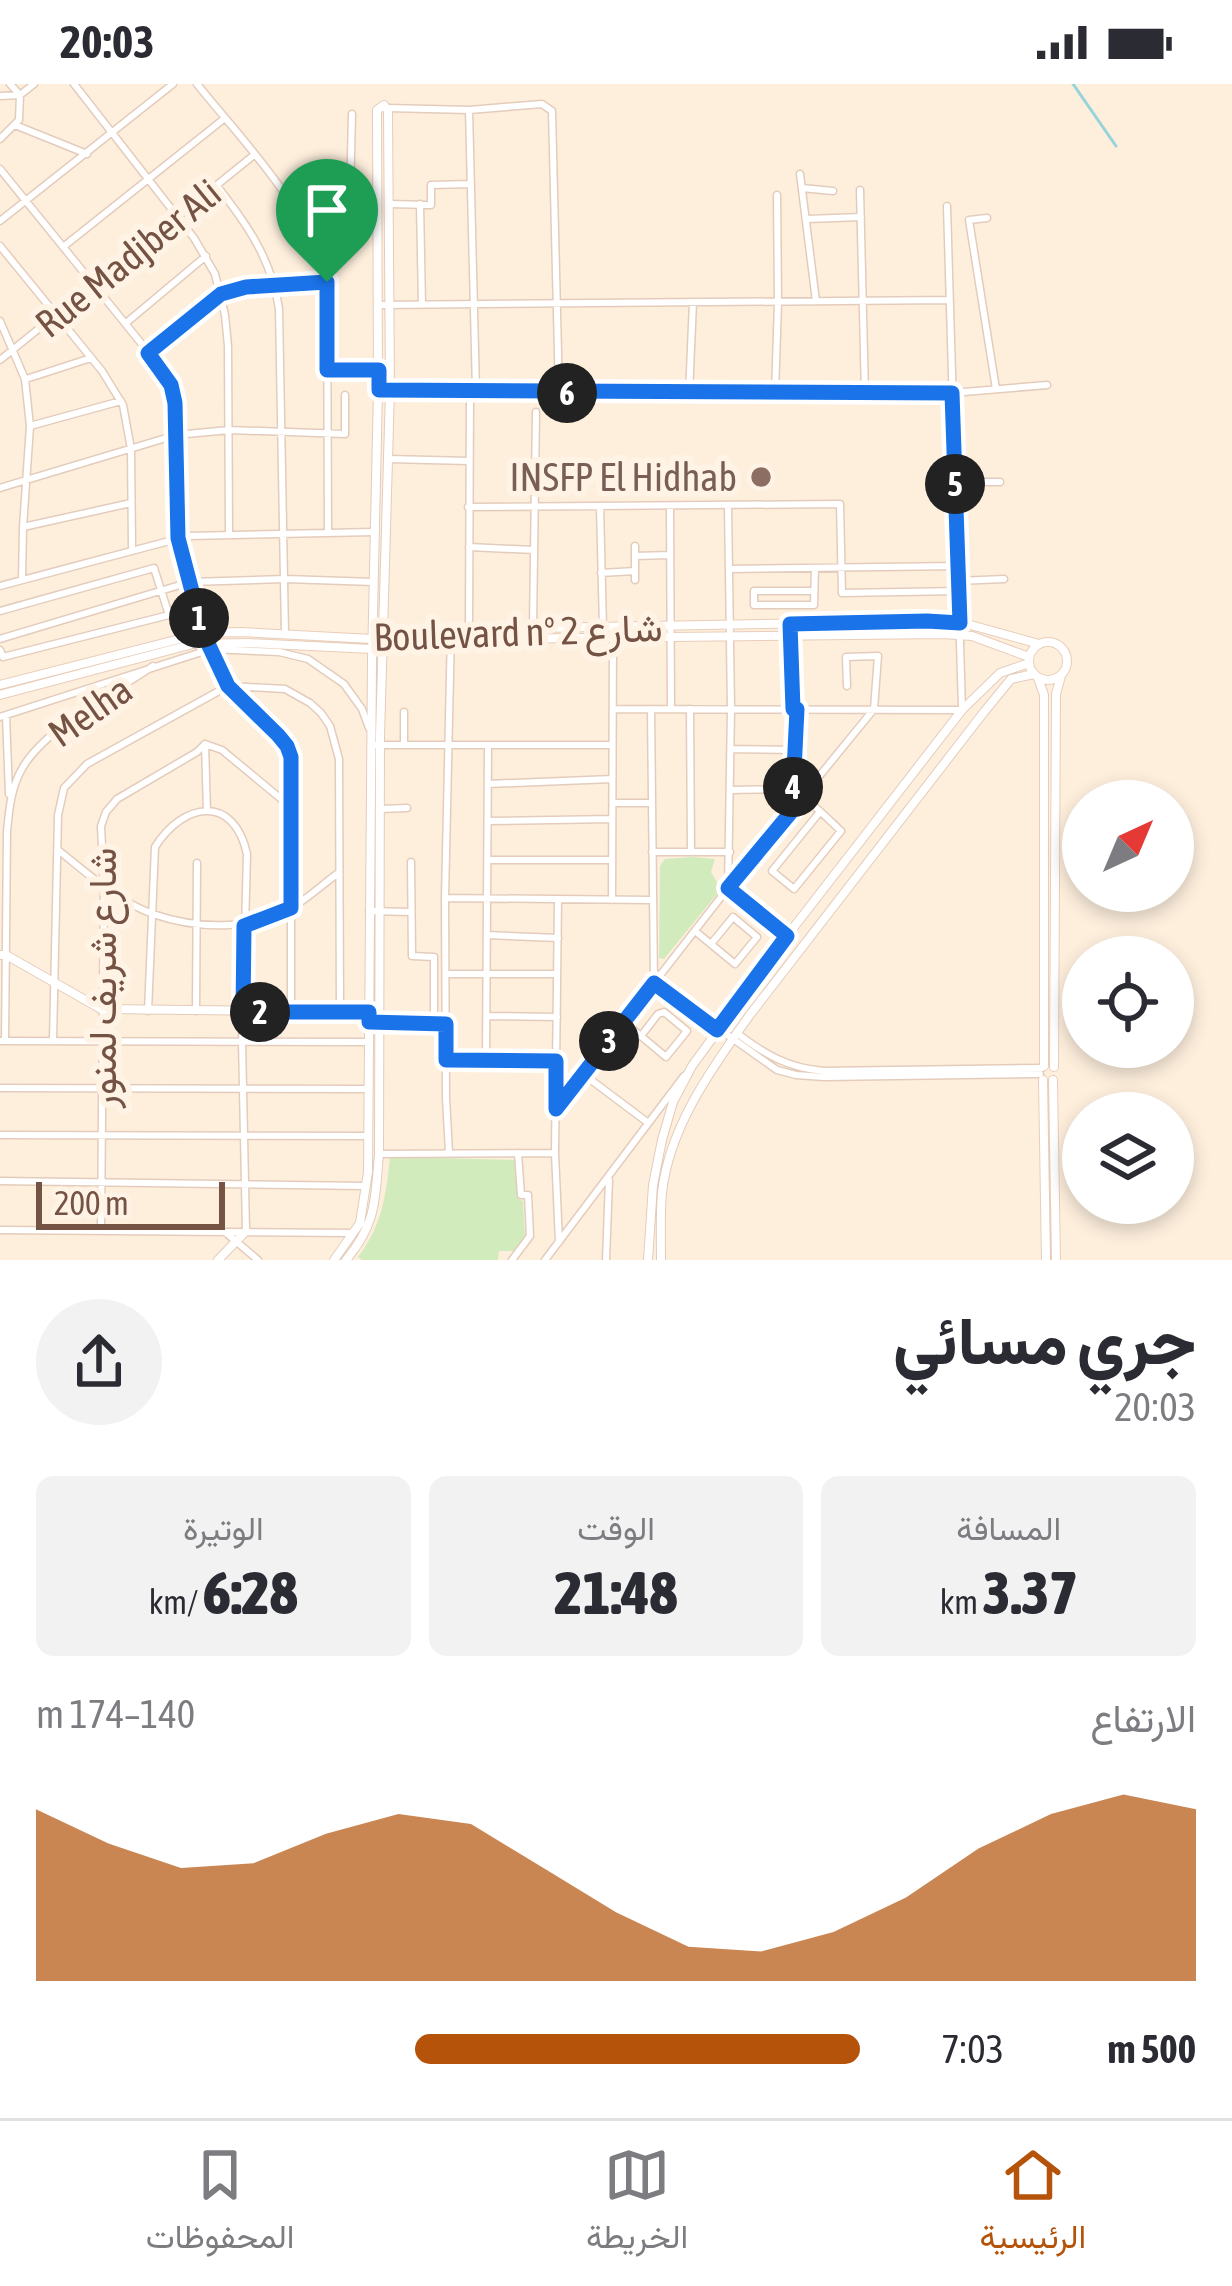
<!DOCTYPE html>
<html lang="ar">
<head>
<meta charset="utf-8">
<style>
	:root { --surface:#fff; --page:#f2f2f3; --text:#2b2b33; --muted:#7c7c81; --line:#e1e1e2; --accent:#b45309 }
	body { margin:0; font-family:"Asap Condensed",Vazirmatn,sans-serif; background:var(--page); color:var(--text); direction:rtl; height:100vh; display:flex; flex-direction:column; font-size:45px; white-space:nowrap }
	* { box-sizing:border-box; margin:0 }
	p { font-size:39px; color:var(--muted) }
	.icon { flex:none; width:66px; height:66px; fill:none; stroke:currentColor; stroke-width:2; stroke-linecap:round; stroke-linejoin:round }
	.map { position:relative; height:1176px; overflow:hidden; direction:ltr }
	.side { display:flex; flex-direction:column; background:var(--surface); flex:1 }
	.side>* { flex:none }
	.needle { width:78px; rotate:44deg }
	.buttons { position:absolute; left:1062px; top:696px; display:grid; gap:24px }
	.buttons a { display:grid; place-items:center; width:132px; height:132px; border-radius:50%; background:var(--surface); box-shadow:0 6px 18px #0003; font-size:60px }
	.scale { position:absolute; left:36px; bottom:30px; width:189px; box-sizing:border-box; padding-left:12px; border:6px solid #745344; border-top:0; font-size:33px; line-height:42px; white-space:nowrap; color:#745344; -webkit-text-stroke:9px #fff3e5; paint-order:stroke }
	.pin { position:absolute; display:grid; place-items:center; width:102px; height:102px; color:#fff; margin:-123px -51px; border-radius:50% 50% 50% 0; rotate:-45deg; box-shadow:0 0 12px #0007 }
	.pin .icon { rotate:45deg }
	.km { position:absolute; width:60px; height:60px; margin:-30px; border-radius:50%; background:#222; color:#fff; font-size:33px; line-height:60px; text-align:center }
	.round { display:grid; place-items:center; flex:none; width:126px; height:126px; border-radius:63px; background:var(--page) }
	.overview { display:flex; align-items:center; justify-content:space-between; height:204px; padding:0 36px }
	h1 { font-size:66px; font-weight:800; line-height:90px }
	.metrics { display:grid; grid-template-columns:repeat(3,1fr); gap:18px; height:204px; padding:12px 36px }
	.metrics div { display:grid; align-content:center; border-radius:18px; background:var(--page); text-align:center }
	.metrics b { font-size:60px; font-weight:800 }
	.metrics small { font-size:33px; font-weight:400 }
	.metrics p { font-size:33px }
	.chart { height:336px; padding:24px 36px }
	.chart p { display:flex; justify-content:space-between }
	.chart svg { width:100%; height:216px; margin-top:12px; fill:var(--accent); opacity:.7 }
	ul { padding:0 36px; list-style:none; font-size:39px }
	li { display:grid; grid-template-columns:192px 144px 1fr; align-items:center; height:90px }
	li i { height:30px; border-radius:15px; background:var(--accent) }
	.status { display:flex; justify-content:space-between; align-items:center; height:84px; padding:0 60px; background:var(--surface); direction:ltr }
	.status svg { height:33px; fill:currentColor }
	.menu { display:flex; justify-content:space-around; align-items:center; height:168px; border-top:3px solid var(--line); background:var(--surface); font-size:33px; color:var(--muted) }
	.menu a { display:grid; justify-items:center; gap:6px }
	.menu .active { color:var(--accent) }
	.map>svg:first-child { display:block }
	.green { fill:#d2ebbc }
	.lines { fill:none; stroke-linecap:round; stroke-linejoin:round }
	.stream { stroke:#97d4da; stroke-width:3 }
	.minor-casing { stroke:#e4ccbc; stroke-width:9 }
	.tertiary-casing { stroke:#e4ccbc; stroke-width:10 }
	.secondary-casing { stroke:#e9cdb9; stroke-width:10 }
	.minor { stroke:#fff; stroke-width:6 }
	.tertiary { stroke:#fff; stroke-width:8 }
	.secondary { stroke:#fff; stroke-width:8 }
	.route-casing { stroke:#fff; stroke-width:24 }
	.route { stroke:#1a73e8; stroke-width:15 }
	.education-dot { fill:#8d6e63; stroke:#fff3e5; stroke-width:4.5 }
	.labels { text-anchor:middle; stroke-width:12; stroke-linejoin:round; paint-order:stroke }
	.street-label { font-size:39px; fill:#745344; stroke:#fff3e5 }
	.education-label { font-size:39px; fill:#785e54; stroke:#fff3e5; text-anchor:end }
</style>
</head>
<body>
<div class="status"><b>20:03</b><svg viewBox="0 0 49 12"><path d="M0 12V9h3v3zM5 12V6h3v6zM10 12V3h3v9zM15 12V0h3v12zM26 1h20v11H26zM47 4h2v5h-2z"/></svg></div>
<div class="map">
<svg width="1232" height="1176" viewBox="0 0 1232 1176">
	<rect width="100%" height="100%" fill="#feefdd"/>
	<path class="green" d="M693,773l22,2 -4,13 10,17 -57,70 -5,-1 1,-92 5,-7z
		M390,1073l126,3 2,39 5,2 2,35 -10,15h-16l-1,9h-136l-4,-3c24,-31 28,-62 32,-100z"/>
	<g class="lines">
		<path class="stream" d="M1073,0l43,62"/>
		<defs>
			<path id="minor" d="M74,0l120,154 21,36 10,41 3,31 1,188
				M197,0c49,61 110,121 130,198l1,251
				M0,12l20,-1 14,-11
				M387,24l82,2 73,-6 10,7 7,282
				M469,26l7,281
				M15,41l72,29
				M0,55l19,-19 1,-25 -10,-11
				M0,85l141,174 30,41 4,18 3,136 25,95 25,53 51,49 8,11 4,11v254
				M800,90l16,127
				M217,102c30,38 55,74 62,123l6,325
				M802,104l31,3
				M860,106l5,205
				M389,120l42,1v-20l40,-1
				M420,120l2,101
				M987,134l-18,2 27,169
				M807,135l54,-2
				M0,137l173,-137
				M337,137l1,-25h12l2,-82
				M0,162l102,125 21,34 8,44 1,98
				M63,163l162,-129
				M379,221l569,-5
				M0,237l25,58 5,47 -7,101 -1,53
				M126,239l80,-67
				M148,269l73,-59 25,-7 81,-5
				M0,276l254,-205
				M327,286h51
				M26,295l65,-21
				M378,306l487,5 87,-2 95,-8
				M689,310l4,-92
				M775,310l3,-92 -1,-107
				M30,342l91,-25
				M389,375l80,2
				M955,398h45
				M0,404l176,-53 53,-5 116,4v-39
				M728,421l3,204 -3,179 59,48
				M600,422l3,122
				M670,422l1,203
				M468,423l372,-3 2,89 117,-2
				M23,443l108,-24
				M469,463l65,3
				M635,472l35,-1
				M729,485l229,-3
				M601,489l34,-2
				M635,496v-34
				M958,497l46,-2
				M0,502l188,-50 186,-4
				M814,507h-60v14h60l1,-37
				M0,527l154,-43 15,47 -166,42 -3,-7
				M790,540l3,85
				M533,543l3,-215
				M469,545l1,-238
				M0,555l190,-57 95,-3 89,3
				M613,625l349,1 -15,-504
				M651,625l3,274 123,87 19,5 28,2 216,-3
				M690,625l1,143
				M6,631l3,79
				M0,633l211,-68 68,3 29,7 36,25 18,25 7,19
				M205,660l2,67
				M404,660v-32
				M376,661h236
				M731,665l64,1
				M488,700l124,-5
				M730,706c14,0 52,-2 63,2 13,4 37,29 48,39l-47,58 -22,-18 47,-58
				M793,708l4,-83
				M613,719h39
				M381,725l26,-1
				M488,737l124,-2
				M58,766c29,23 59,51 95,64 43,15 98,17 138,-6 16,-9 31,-23 46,-34
				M652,768h78
				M487,776h125
				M411,778l1,94 22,1v66
				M445,814l206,2
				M558,815l-3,254 4,89
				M612,816l1,-266
				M369,827l42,1
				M695,847l40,33 22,-27 -24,-20 -22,27
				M487,851l71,3
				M446,890h111
				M148,927l7,-164c28,-45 79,-53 92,7l-5,187 4,190
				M196,927l1,-148
				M488,932l69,1
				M369,938l77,2
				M624,938l42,35 21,-26 -23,-19 -6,2 -17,22
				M738,950c28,21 50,34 86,37l218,-3
				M0,957l368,1
				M5,957l2,-209c2,-23 4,-45 16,-65 23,-39 92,-75 130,-101
				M53,957l5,-226 6,-27 23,-24 141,-78 57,3 25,14 11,10 9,13 9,33 1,254
				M446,976l110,1
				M486,977l2,-315
				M583,990l64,48
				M0,1004l369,1
				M556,1025l172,-221 146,-179 4,-53 -32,1 1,29
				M0,1051l368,1
				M449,1069l-3,-55 -1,-200 6,-268
				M379,1070l176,-1
				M0,1097l366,5
				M0,1146l353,3
				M101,1146l3,-343 -3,-61 5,-14 11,-13 80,-47 8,-8 17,6 70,58
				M225,1148l33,28
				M512,1176l18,-24 -2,-41h-7l-3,-42
				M545,1176l139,-184
				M606,1176l3,-80"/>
			<path id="tertiary" d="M0,871h6l95,54 273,3
				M218,1176l28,-29
				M334,1176l26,-37 8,-51 4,-512 6,-270 -1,-280 7,-5 4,6 2,279 -10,346 -1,418c-4,45 -2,69 -33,106
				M648,1176l5,-75 9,-45 11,-38 19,-36 95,-130 175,-226 38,-37 29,-10
				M661,1176c0,-22 -1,-45 1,-67 7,-66 50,-125 87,-177l235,-304 27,-33 23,-5"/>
			<path id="secondary" d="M1029 577a19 19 0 1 1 38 0a19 19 0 1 1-38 0Z
				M1038,594l6,17v371
				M0,601l203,-52 38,-1 131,7 111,-10 444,-8 40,3 72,20
				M0,611l193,-51 55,-1 124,6 110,-10 461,-5 29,2 57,21
				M1054,983l2,-373 5,-18
				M1043,996l3,180
				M1053,996l3,180"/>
		</defs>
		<use href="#minor" class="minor-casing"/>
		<use href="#tertiary" class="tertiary-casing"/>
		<use href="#secondary" class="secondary-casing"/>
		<use href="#minor" class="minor"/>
		<use href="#tertiary" class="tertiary"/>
		<use href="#secondary" class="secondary"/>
	</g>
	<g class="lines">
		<defs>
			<path id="route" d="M327,198v88h52v20l573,3 8,230 -33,-2 -137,3 3,85h4l-4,83 9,7 -74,89 59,48 -70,94 -63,-47 -98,126v-48l-110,-1v-36l-77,-2v-10h-126l1,-86 47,-18v-151l-4,-11 -9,-11 -50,-49 -25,-53 -25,-95 -3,-135 -4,-18 -23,-32 73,-59 25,-7z"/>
		</defs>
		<use href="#route" class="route-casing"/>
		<use href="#route" class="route"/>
	</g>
	<circle class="education-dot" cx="761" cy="393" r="12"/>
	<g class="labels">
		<g class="street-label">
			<text transform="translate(128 174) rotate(-39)" y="14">Rue Madjber Ali</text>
			<text transform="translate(518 548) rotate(-2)" y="14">Boulevard n° شارع 2</text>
			<text transform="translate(90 627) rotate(-35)" y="14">Melha</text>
			<text transform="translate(102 894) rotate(-90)" y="14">شارع شريف لمنور</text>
		</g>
		<g class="education-label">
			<text x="737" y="407">INSFP El Hidhab</text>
		</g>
	</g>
</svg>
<div class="buttons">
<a><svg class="needle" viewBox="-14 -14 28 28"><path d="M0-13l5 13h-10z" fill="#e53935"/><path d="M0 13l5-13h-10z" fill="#7c7c81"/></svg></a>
<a><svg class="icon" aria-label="locate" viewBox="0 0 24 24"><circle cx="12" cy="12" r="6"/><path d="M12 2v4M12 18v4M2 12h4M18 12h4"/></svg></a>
<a><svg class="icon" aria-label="layers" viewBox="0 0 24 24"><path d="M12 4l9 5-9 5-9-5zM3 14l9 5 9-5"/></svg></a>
</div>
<div class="scale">200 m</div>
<div class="pin" style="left:327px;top:198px;background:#1e9e55"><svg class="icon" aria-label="arrive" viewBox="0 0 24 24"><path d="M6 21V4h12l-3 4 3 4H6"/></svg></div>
<b class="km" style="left:199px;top:534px">1</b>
<b class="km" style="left:260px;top:928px">2</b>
<b class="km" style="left:609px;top:957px">3</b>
<b class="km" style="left:793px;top:703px">4</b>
<b class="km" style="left:955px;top:400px">5</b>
<b class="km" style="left:567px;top:309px">6</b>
</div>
<section class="side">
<div class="overview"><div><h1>جري مسائي</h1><p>20:03</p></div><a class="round"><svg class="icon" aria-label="share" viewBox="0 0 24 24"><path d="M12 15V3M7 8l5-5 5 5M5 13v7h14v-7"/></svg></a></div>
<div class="metrics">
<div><p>المسافة</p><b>3.37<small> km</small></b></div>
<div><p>الوقت</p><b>21:48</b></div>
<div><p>الوتيرة</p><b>6:28<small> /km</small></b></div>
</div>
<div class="chart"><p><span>الارتفاع</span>140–174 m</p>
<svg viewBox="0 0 160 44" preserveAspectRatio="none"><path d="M0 44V9L10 16L20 21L30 20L40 14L50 10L60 12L70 21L80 30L90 37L100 38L110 34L120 27L130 17L140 10L150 6L160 9V44z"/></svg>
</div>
<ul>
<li><b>500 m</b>7:03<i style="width:54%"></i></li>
</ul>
</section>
<nav class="menu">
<a class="active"><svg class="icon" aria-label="home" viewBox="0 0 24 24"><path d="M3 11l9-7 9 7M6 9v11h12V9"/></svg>الرئيسية</a>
<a><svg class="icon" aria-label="map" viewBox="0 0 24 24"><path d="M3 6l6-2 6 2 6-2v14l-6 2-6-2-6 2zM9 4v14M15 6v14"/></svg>الخريطة</a>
<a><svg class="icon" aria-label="saved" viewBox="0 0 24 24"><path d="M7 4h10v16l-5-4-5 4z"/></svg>المحفوظات</a>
</nav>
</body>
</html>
